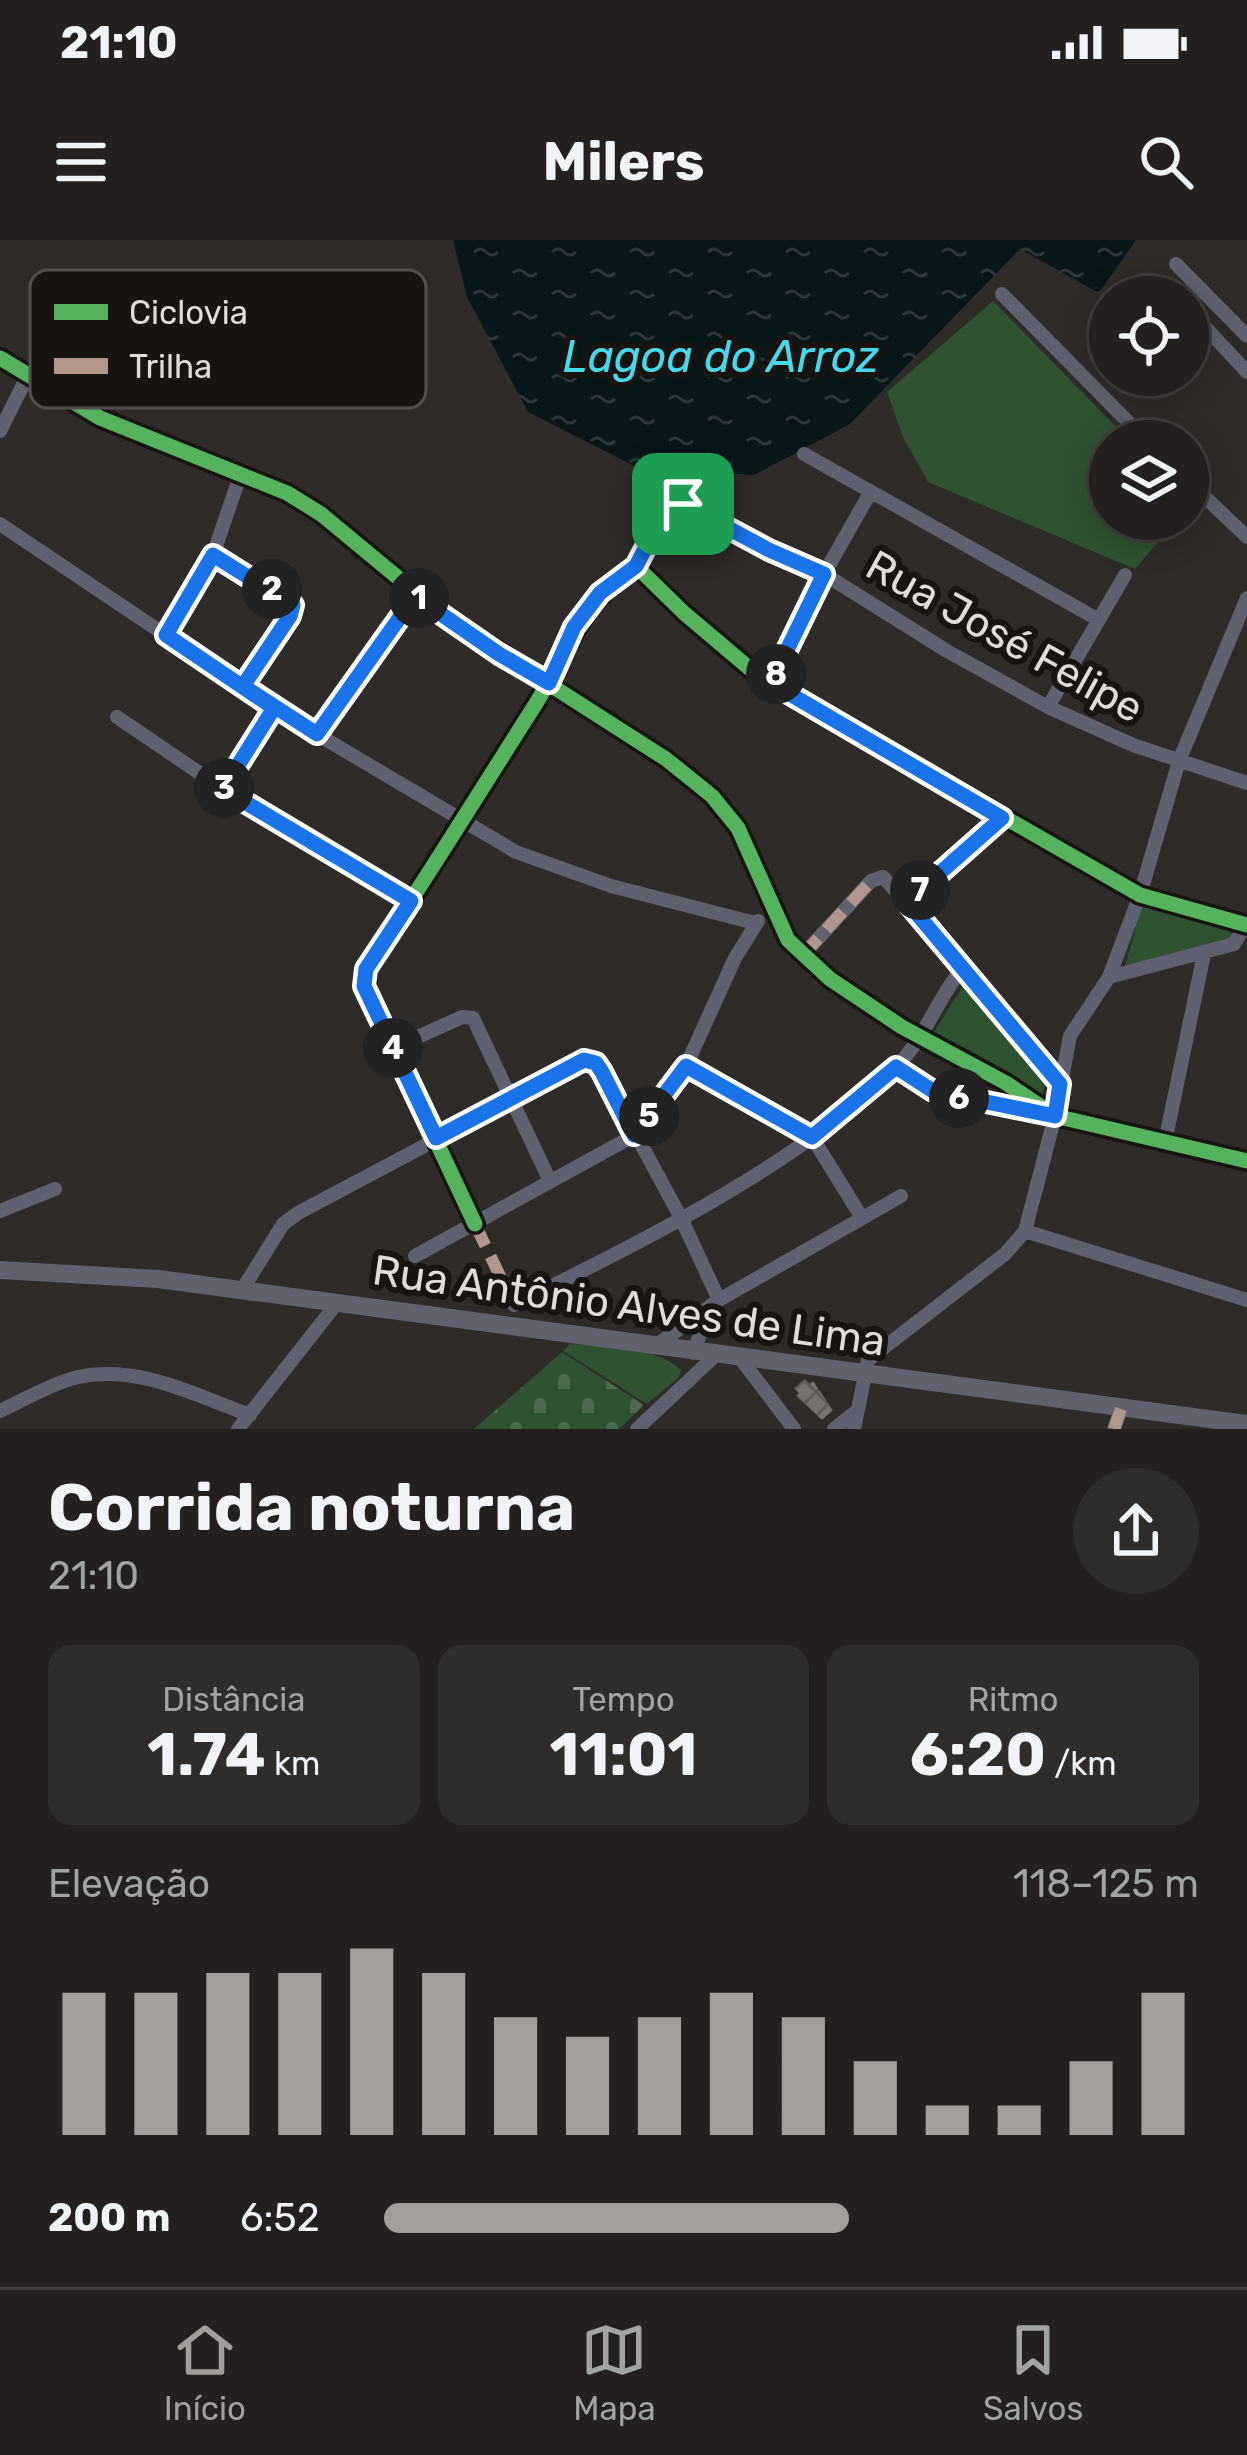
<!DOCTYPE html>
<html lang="pt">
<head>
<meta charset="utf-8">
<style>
	:root { --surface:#23201f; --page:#2f2d2c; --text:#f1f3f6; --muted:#a3a3a4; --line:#403e3d; --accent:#a39e9c }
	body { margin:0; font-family:Rubik,sans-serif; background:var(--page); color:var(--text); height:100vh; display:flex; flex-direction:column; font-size:45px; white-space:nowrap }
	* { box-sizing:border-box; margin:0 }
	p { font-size:39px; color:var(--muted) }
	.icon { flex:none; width:66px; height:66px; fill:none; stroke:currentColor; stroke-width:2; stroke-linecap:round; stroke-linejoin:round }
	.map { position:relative; height:1189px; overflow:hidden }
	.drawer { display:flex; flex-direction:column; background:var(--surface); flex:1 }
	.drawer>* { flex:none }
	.tools { position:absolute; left:1089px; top:36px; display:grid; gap:24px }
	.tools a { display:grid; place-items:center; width:120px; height:120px; border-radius:50%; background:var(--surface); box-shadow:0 6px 30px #0003,0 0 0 3px var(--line); font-size:60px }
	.pin { position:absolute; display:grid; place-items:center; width:102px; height:102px; color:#fff; margin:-51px; border-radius:24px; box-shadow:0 6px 18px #0006 }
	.km { position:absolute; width:60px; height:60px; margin:-30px; border-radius:50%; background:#222; color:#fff; font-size:33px; line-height:60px; text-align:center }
	.round { display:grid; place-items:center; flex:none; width:126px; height:126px; border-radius:63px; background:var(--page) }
	.summary { display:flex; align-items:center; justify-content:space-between; height:204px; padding:0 48px }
	h1 { font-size:66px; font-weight:700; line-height:90px }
	.metrics { display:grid; grid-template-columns:repeat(3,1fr); gap:18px; height:204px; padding:12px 48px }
	.metrics div { display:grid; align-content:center; border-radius:24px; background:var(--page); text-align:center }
	.metrics b { font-size:60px; font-weight:700 }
	.metrics small { font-size:33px; font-weight:400 }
	.metrics p { font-size:33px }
	.chart { height:336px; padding:24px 48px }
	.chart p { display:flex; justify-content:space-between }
	.chart svg { width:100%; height:216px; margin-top:12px; stroke:var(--accent); stroke-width:6 }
	ul { padding:0 48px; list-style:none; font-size:39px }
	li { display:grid; grid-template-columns:192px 144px 1fr; align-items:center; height:90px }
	li i { height:30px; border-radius:15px; background:var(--accent) }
	.status { display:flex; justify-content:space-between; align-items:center; height:84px; padding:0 60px; background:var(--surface); direction:ltr }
	.status svg { height:33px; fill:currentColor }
	header { display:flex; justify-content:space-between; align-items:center; height:156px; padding:0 48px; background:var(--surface); font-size:54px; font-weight:700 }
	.tab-bar { display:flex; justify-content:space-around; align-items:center; height:168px; border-top:3px solid var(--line); background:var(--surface); font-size:33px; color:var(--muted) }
	.tab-bar a { display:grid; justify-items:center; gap:6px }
	.tab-bar .on { color:var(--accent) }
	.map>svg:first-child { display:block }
	.grass { fill:#2f5231 }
	.cemetery { fill:url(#cemetery-stones) }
	.water { fill:url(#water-ripples) }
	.building { fill:url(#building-cross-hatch) }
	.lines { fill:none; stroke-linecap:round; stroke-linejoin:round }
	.minor { stroke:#606170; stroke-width:14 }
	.major { stroke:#616170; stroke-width:18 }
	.quiet { stroke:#b2968c; stroke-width:12; stroke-dasharray:24 12; stroke-linecap:butt }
	.cycleway-casing { stroke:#171412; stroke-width:22 }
	.cycleway { stroke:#56b35d; stroke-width:15 }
	.route-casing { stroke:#fff; stroke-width:24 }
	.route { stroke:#1a73e8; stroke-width:15 }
	.labels { text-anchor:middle; stroke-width:12; stroke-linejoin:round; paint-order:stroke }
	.street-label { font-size:42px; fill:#e1dcda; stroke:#171412 }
	.water-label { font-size:45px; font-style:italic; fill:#49d7ea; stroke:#171412 }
	.key { fill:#171412; stroke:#54504e; stroke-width:3 }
	.key-label { font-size:33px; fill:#e1dcda }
</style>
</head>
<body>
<div class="status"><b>21:10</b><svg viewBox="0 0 49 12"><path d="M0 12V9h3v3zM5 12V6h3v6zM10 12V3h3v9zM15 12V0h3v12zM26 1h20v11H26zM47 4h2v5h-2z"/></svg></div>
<header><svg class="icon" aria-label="menu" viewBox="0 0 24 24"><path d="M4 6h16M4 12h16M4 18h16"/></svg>Milers<svg class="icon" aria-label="search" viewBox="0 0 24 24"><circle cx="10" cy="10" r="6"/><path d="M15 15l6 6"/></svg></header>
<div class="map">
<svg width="1247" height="1189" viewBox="0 0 1247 1189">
	<defs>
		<pattern id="cemetery-stones" width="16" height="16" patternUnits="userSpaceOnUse" patternTransform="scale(3)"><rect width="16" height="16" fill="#2f5231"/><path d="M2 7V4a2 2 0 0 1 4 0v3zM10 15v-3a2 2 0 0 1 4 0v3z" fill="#4d6a4e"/></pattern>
		<pattern id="water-ripples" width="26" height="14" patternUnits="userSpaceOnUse" patternTransform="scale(3)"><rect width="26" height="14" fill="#08171a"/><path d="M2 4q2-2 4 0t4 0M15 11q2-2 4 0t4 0" fill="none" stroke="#2c383b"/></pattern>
		<pattern id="building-cross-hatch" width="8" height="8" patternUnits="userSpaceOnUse" patternTransform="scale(3)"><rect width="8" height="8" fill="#767270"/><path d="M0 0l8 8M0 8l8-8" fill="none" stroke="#605c5b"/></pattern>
	</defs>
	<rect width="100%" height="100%" fill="#2f2b29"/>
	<path class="grass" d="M993,61l137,140h-20v78h68l-43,50 -207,-87 -25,-45 -16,-45z
		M1148,664l79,24 7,9 -109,29 17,-61z
		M966,741l82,94 -7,25 -108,-66z
		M570,1104c31,1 88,3 111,26l-2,7 -32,27 -84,-53z"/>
	<path class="cemetery" d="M562,1112l82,53 -25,24h-145z"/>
	<path class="water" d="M453,0h683l-37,53 -79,-44 -170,175 -96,51 -116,-7 -110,-56 -61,-115z"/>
	<path class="building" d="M805,1139l5,5 3,-3 20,29 -11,10 -26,-24 3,-3 -5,-5z"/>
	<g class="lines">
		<path class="minor" d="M1176,24l71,72
			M1002,54l145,147
			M1204,86l43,46
			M0,118l100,60 187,75 34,21 128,106 217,139 46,37 26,32 50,112 42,39 72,48 104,56 49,33 192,45
			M0,191l28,-56
			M804,214l295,166
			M1188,241l59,56
			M0,284l288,193 228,135 95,34 144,37
			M213,315l80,50 -3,11 -47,70
			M636,326c12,-24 22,-67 54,-59l79,43 55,24 123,77 101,56 85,38 114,38
			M166,395l47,-80 27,-79
			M771,443l53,-109 46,-81
			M1048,467l77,-132
			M274,468l-51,81 188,112
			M117,477l106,72
			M317,494l98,-138
			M906,662l96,-84
			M802,716l69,-75 12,-4 81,89 96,117
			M1109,737l125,-33 13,-22
			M393,808l69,-31 11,1 77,163
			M686,826l126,71 50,81
			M896,828l37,23 116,24
			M1165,902l39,-188
			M0,971l55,-22
			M475,984l-108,-230 -1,-25c58,-87 113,-176 169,-264 38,-60 38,-95 101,-139l48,47 71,60 36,22 349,200 107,30
			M1025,991l222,69
			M415,1016l220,-121 51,-69 49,-108 23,-37
			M242,1050l41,-66 15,-11 286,-152 12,2 6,9 79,146 38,82
			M514,1065c126,-63 284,-139 383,-239 28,-28 41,-69 67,-100
			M654,1107l65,-47 182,-104
			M693,1113l18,-48
			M740,1118l54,71
			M0,1171c25,-12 51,-27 78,-34 60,-13 117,18 172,38
			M238,1189l99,-126
			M637,1189l80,-75
			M834,1189l24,-19
			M854,1189l14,-69 137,-106 20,-23 30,-115 15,-80 39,-59 31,-82 39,-134 68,-163
			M1114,1189l7,-20"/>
		<path class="major" d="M0,1030l158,9 1089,145"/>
		<path class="quiet" d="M802,716l69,-75
			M475,984l39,81
			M1114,1189l7,-20"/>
		<defs>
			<path id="cycleway" d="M0,118l100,60 187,75 34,21 128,106 217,139 46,37 26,32 50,112 42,39 72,48 104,56 49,33 192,45
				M475,984l-108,-230 -1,-25c58,-87 113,-176 169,-264 38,-60 38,-95 101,-139l48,47 71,60 36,22 349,200 107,30"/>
		</defs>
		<use href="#cycleway" class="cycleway-casing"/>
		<use href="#cycleway" class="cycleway"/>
	</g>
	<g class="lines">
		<defs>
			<path id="route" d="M683,264l-18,7 -29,55 -36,27 -26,34 -25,56 -50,-29 -84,-58 -98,138 -74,-48 47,-70 3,-11 -80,-50 -47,80 108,73 -51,81 188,112 -45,68 -2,17 72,152 148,-78 12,3 6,9 32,63 52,-69 126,71 84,-70 37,24 122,25 5,-32 -153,-182 95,-84 -231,-135 53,-109 -55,-24 -86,-46"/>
		</defs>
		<use href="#route" class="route-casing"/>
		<use href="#route" class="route"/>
	</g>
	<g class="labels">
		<g class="street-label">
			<text transform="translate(1005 396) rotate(29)" y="15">Rua José Felipe</text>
			<text transform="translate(629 1065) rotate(8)" y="15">Rua Antônio Alves de Lima</text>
		</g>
		<g class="water-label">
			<text x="721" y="132">Lagoa do Arroz</text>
		</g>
	</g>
	<rect x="30" y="30" width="396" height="138" rx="18" class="key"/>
	<rect x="54" y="64" width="54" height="16" fill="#56b35d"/>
	<rect x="54" y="118" width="54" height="16" fill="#b2968c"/>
	<g class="key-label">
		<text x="129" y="84">Ciclovia</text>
		<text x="129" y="138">Trilha</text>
	</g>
</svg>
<div class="tools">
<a><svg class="icon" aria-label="locate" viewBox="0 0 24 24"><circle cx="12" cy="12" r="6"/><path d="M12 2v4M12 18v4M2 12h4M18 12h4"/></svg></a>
<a><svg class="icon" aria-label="layers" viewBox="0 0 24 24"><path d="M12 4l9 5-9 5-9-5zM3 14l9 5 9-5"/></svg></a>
</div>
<div class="pin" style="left:683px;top:264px;background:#1e9e55"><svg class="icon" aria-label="arrive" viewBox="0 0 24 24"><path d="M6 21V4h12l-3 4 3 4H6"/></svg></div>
<b class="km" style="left:419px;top:358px">1</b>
<b class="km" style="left:272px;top:349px">2</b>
<b class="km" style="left:224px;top:548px">3</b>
<b class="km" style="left:393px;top:808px">4</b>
<b class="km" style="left:649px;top:876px">5</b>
<b class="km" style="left:959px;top:858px">6</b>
<b class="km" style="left:920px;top:650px">7</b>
<b class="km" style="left:776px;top:434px">8</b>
</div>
<section class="drawer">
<div class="summary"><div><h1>Corrida noturna</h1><p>21:10</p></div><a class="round"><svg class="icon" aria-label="share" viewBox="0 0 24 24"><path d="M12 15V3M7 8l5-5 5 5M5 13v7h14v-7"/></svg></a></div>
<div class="metrics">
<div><p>Distância</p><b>1.74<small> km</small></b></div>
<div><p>Tempo</p><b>11:01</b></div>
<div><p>Ritmo</p><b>6:20<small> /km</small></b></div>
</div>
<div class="chart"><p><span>Elevação</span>118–125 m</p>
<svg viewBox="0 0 160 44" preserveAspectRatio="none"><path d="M5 44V15M15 44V15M25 44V11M35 44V11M45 44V6M55 44V11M65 44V20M75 44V24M85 44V20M95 44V15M105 44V20M115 44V29M125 44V38M135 44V38M145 44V29M155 44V15"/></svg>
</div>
<ul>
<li><b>200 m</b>6:52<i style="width:57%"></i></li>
</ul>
</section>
<nav class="tab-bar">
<a class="on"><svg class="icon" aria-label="home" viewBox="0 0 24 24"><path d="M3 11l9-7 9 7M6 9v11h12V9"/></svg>Início</a>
<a><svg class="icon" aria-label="map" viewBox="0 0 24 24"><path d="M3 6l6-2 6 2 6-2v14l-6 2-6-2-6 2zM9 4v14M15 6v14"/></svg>Mapa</a>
<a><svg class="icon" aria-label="saved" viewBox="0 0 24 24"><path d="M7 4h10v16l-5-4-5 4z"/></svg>Salvos</a>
</nav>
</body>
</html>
